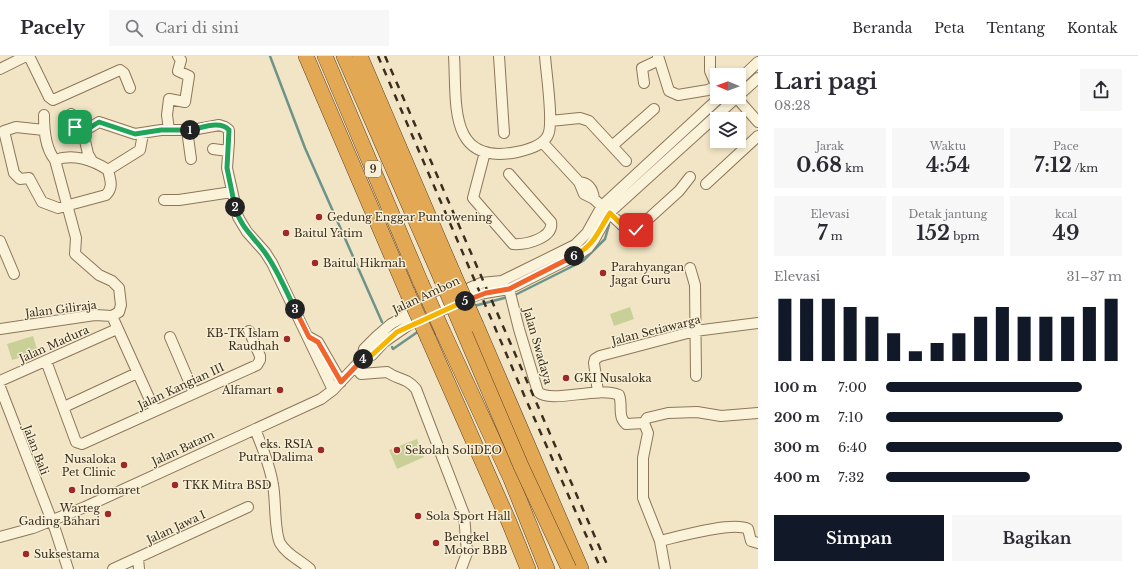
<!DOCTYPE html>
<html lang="id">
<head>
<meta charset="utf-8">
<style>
	:root { --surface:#fff; --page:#f7f7f7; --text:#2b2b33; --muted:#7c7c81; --line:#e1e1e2; --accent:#111827 }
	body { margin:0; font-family:"Libre Baskerville",serif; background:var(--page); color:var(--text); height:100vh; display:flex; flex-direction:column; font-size:15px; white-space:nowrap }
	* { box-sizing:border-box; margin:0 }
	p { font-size:13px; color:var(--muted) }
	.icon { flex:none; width:22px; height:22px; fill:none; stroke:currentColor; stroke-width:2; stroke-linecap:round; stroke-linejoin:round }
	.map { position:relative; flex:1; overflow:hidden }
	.drawer { display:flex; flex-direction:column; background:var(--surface); width:380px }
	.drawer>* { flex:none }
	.needle { width:26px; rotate:271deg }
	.buttons { position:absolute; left:710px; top:12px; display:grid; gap:8px }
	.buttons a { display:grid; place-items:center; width:36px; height:36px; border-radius:0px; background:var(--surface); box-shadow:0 2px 6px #0003; font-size:20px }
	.pin { position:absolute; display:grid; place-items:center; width:34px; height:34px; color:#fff; margin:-17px; border-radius:8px; box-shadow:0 2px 6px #0006 }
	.km { position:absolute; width:20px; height:20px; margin:-10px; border-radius:50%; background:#222; color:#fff; font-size:11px; line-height:20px; text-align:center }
	.round { display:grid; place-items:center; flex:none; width:42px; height:42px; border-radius:0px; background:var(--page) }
	.headline { display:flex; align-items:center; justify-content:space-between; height:68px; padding:0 16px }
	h1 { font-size:22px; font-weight:800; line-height:30px }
	.metrics { display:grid; grid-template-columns:repeat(3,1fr); gap:6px; height:68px; padding:4px 16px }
	.metrics div { display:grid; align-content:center; border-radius:0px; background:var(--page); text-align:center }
	.metrics b { font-size:20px; font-weight:800 }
	.metrics small { font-size:11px; font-weight:400 }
	.metrics p { font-size:11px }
	.chart { height:112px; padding:8px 16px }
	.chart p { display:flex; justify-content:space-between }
	.chart svg { width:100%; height:72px; margin-top:4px; stroke:var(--accent); stroke-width:6 }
	.cta { display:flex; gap:8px; margin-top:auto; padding:8px 16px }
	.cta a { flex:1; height:46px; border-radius:0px; background:var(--accent); color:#fff; font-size:16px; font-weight:800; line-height:46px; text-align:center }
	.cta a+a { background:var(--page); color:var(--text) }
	ul { padding:0 16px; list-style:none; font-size:13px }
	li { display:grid; grid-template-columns:64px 48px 1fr; align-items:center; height:30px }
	li i { height:10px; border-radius:5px; background:var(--accent) }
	header { display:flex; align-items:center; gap:24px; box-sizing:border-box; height:56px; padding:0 20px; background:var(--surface); border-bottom:1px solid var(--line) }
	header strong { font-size:19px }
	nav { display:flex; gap:22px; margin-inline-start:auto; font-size:14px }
	.search { width:280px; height:36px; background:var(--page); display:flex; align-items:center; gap:10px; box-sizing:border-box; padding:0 14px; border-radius:0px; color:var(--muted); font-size:15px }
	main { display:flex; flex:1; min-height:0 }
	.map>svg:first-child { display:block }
	.green { fill:#c8d098 }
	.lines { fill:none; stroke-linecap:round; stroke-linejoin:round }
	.stream { stroke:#6d938b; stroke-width:2.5 }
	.minor-casing { stroke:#8d765a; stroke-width:12 }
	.highway-casing { stroke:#5b442e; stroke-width:16 }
	.minor { stroke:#faf2d9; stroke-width:10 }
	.highway { stroke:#e3a853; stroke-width:15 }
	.rail { stroke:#3c2e1f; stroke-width:2.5; stroke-dasharray:7 7; stroke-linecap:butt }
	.highway-bridge-casing { stroke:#5b442e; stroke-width:16; stroke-linecap:butt }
	.highway-bridge { stroke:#e3a853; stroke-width:15 }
	.split-1-casing { stroke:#fff; stroke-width:8 }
	.split-2-casing { stroke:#fff; stroke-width:8 }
	.split-3-casing { stroke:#fff; stroke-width:8 }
	.split-4-casing { stroke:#fff; stroke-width:8 }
	.split-5-casing { stroke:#fff; stroke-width:8 }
	.split-6-casing { stroke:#fff; stroke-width:8 }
	.split-7-casing { stroke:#fff; stroke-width:8 }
	.split-1 { stroke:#22a559; stroke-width:5 }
	.split-2 { stroke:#22a559; stroke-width:5 }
	.split-3 { stroke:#22a559; stroke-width:5 }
	.split-4 { stroke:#f0652b; stroke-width:5 }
	.split-5 { stroke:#f5b400; stroke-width:5 }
	.split-6 { stroke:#f0652b; stroke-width:5 }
	.split-7 { stroke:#f5b400; stroke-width:5 }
	.poi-dot { fill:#9f2927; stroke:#f7efd5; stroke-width:1.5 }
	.labels { text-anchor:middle; stroke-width:3; stroke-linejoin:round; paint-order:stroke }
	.shield { fill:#f7efd5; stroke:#746856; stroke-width:1 }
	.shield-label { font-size:10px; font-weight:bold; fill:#3c2e1f }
	.poi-label { font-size:11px; fill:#3c2e1f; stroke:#f7efd5; text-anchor:start }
	.street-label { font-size:11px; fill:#3c2e1f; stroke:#f7efd5 }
</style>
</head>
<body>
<header>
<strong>Pacely</strong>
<div class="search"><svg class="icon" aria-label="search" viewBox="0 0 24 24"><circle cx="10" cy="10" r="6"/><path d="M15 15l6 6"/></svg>Cari di sini</div>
<nav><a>Beranda</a><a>Peta</a><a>Tentang</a><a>Kontak</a></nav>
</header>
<main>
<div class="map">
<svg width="758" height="513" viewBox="0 0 758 513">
	<rect width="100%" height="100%" fill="#f1e5c5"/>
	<path class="green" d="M630,251l4,12 -20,7 -4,-12z
		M33,280l5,16 -26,8 -5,-16z
		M417,383l7,18 -27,12 -8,-19z"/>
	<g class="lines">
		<path class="stream" d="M270,0l35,92 77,174
			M513,240l70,-35 22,-22 4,-14
			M474,250l34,-9
			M392,291l1,2 26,-18"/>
		<defs>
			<path id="minor" d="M29,0l20,41 4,3 67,-30 4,3 6,15
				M454,0c3,46 -7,110 63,96 10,-2 26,-6 31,-17 6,-12 -2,-63 -3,-79
				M499,0l5,77
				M658,0l11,35 9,4 30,-5 8,-4
				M710,0v15l7,16
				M0,13l26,-13
				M739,24l19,-18
				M644,27l-2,-15 17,-8
				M739,39l19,-17
				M736,41l22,25
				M71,58l1,9 3,4h7l6,27 3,5
				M44,59c0,15 1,33 11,45l21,78 -1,16 24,21 13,6 7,7 2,17 -2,7 -7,4
				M550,65l30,-3 9,3 37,40
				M82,71h9l8,-5 36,12 26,-4h31l27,-5 6,2 4,3v12l-2,26 11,49 9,15 18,20 7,11 61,127
				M44,74l-28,-3 -12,4 10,42 6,6 9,-1 13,24 16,6 48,-13c8,-8 4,-16 2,-25 -15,-10 -35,-17 -53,-10
				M169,74l-2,-15 2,-16 16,3 4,-26 -11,-5 3,-11 -3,-4
				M187,74l4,29
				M543,87l36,39 5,12 10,5 29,27 13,4 43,-39 11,-14
				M612,90l42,-37
				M213,93l15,2
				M485,96l-12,46 40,46c13,1 41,-6 38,-22l-42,-48
				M108,114l32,-20 3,-16
				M579,126c10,1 14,8 15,17
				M706,128l52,-48
				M164,144h15l53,-8
				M0,185l14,33
				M690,212l5,17 1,91
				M509,233l10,40 19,63c14,12 58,-6 81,3 4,10 -2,21 7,29l18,-1 4,10 -5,25v40l17,43 5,28
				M0,273l95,-14 17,1 43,95
				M170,281l24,56
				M309,281l9,5 23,40
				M362,303l2,-10 13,-13 14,-12 16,-9 74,-32 21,-2 73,-36 12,-12 15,-27 118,-109
				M46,305l30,81 6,2 175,-79 3,-5v-4l-11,-25
				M355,311l6,7 26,-2c11,8 19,5 29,17l48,125 3,39 -6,16
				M0,325l117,-52
				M0,331l55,142 13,40
				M598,336l-4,-29 1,-4 5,-3 95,-25 63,-8
				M64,351l73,-34
				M644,367l3,-5 21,-5 29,-1 24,4 37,-3
				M255,373c7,18 15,36 18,56 3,15 1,45 7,58 7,12 20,17 30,26
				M0,481l33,-9 52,-21 236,-108 12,-9 29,-31 10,-4 12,-13 26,-18 69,-30 30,-5 70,-35 9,-6 6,-8 15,-27 128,-116
				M660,485c17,-4 73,-20 88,-12l3,12 7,2
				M138,502l1,11
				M113,513l135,-62"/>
			<path id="highway" d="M306,0l102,238
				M325,0l96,227
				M344,0l97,222
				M360,0l93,217
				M476,269l105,244
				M443,276l68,147 36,90
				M428,282l81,184 19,47"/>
		</defs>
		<use href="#minor" class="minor-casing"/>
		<use href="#highway" class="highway-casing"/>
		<use href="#minor" class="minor"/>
		<use href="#highway" class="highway"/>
		<path class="rail" d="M378,0l146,339 77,174
			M385,0l224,513"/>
		<defs>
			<path id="highway-bridge" d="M453,217l23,52
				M441,222l80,188 48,103
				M421,227l22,49
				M408,238l20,44"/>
		</defs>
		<use href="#highway-bridge" class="highway-bridge-casing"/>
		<use href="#highway-bridge" class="highway-bridge"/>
	</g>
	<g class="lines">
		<defs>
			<path id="split-1" d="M75,71h16l8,-5 36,12 26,-4h29"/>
			<path id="split-2" d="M190,74c12,-2 30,-10 39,0l-2,38 8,39"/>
			<path id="split-3" d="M235,151c5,20 20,31 31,47 12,17 20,37 29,55"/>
			<path id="split-4" d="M295,253l14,28 9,5 23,40 22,-23"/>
			<path id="split-5" d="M363,303l9,-4 25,-23 68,-31"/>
			<path id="split-6" d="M465,245l21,-8 23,-4 65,-33"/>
			<path id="split-7" d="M574,200c21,-11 24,-25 36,-43l13,13 13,4"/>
		</defs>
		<use href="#split-1" class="split-1-casing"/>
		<use href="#split-2" class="split-2-casing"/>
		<use href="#split-3" class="split-3-casing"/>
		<use href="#split-4" class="split-4-casing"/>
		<use href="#split-5" class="split-5-casing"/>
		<use href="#split-6" class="split-6-casing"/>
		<use href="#split-7" class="split-7-casing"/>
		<use href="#split-1" class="split-1"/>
		<use href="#split-2" class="split-2"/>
		<use href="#split-3" class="split-3"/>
		<use href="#split-4" class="split-4"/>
		<use href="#split-5" class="split-5"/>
		<use href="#split-6" class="split-6"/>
		<use href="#split-7" class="split-7"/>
	</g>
	<g class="poi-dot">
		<circle cx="319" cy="161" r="4"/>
		<circle cx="286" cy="177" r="4"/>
		<circle cx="315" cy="207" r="4"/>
		<circle cx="603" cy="217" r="4"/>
		<circle cx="287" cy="283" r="4"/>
		<circle cx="566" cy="322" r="4"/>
		<circle cx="280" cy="334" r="4"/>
		<circle cx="321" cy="394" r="4"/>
		<circle cx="397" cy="394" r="4"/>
		<circle cx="124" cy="409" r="4"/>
		<circle cx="175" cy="429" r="4"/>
		<circle cx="72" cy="434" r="4"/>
		<circle cx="108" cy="458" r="4"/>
		<circle cx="418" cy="460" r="4"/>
		<circle cx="436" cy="487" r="4"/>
		<circle cx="26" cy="498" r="4"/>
	</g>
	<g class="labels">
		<rect class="shield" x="365" y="105" width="16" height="16" rx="3"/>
		<g class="shield-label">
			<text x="373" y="117">9</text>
		</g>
		<g class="poi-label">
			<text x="327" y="165">Gedung Enggar Puntowening</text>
			<text x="294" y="181">Baitul Yatim</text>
			<text x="323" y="211">Baitul Hikmah</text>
			<text x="611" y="215">Parahyangan<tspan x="611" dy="13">Jagat Guru</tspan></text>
			<text x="279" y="281" text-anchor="end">KB-TK Islam<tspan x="279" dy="13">Raudhah</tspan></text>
			<text x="574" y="326">GKI Nusaloka</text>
			<text x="272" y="338" text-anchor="end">Alfamart</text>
			<text x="313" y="392" text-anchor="end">eks. RSIA<tspan x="313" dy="13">Putra Dalima</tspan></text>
			<text x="405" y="398">Sekolah SoliDEO</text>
			<text x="116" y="407" text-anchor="end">Nusaloka<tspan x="116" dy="13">Pet Clinic</tspan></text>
			<text x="183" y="433">TKK Mitra BSD</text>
			<text x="80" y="438">Indomaret</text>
			<text x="100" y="456" text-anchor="end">Warteg<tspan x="100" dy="13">Gading Bahari</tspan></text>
			<text x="426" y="464">Sola Sport Hall</text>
			<text x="444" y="485">Bengkel<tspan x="444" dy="13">Motor BBB</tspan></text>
			<text x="34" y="502">Suksestama</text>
		</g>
		<g class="street-label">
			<text transform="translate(426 239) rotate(-25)" y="4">Jalan Ambon</text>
			<text transform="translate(61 253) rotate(-7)" y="4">Jalan Giliraja</text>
			<text transform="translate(656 274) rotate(-14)" y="4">Jalan Setiawarga</text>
			<text transform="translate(54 288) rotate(-24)" y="4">Jalan Madura</text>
			<text transform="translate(538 290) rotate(74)" y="4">Jalan Swadaya</text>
			<text transform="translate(181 330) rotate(-25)" y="4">Jalan Kangian III</text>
			<text transform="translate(183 392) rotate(-25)" y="4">Jalan Batam</text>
			<text transform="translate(36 394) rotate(69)" y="4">Jalan Bali</text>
			<text transform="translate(176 471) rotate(-25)" y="4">Jalan Jawa I</text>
		</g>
	</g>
</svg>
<div class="buttons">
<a><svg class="needle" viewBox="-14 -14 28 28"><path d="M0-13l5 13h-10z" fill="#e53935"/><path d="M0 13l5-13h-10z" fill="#7c7c81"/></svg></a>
<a><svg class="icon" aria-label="layers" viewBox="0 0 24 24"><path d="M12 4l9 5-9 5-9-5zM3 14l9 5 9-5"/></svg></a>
</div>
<div class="pin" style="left:75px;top:71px;background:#1e9e55"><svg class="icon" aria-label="arrive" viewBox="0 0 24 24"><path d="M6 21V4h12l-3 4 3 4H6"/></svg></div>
<div class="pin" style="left:636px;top:174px;background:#d93025"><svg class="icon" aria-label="check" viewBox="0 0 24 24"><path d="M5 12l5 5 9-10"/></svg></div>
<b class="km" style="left:190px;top:74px">1</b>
<b class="km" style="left:235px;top:151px">2</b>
<b class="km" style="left:295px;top:253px">3</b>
<b class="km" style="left:363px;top:303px">4</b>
<b class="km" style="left:465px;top:245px">5</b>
<b class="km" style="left:574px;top:200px">6</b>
</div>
<section class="drawer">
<div class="headline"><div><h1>Lari pagi</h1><p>08:28</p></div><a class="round"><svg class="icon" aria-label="share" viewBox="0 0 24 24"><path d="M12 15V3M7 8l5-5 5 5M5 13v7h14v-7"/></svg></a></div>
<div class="metrics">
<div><p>Jarak</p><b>0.68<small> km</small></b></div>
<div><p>Waktu</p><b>4:54</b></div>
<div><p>Pace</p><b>7:12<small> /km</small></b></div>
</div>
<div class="metrics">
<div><p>Elevasi</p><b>7<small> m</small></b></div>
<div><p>Detak jantung</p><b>152<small> bpm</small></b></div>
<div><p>kcal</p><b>49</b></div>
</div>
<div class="chart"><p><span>Elevasi</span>31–37 m</p>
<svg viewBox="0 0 160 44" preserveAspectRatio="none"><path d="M5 44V6M15 44V6M25 44V6M35 44V11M45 44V17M55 44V27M65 44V38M75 44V33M85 44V27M95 44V17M105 44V11M115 44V17M125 44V17M135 44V17M145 44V11M155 44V6"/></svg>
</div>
<ul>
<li><b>100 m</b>7:00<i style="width:83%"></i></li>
<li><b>200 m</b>7:10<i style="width:75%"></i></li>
<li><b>300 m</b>6:40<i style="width:100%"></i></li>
<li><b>400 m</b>7:32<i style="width:61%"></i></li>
</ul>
<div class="cta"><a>Simpan</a><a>Bagikan</a></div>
</section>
</main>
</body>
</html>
